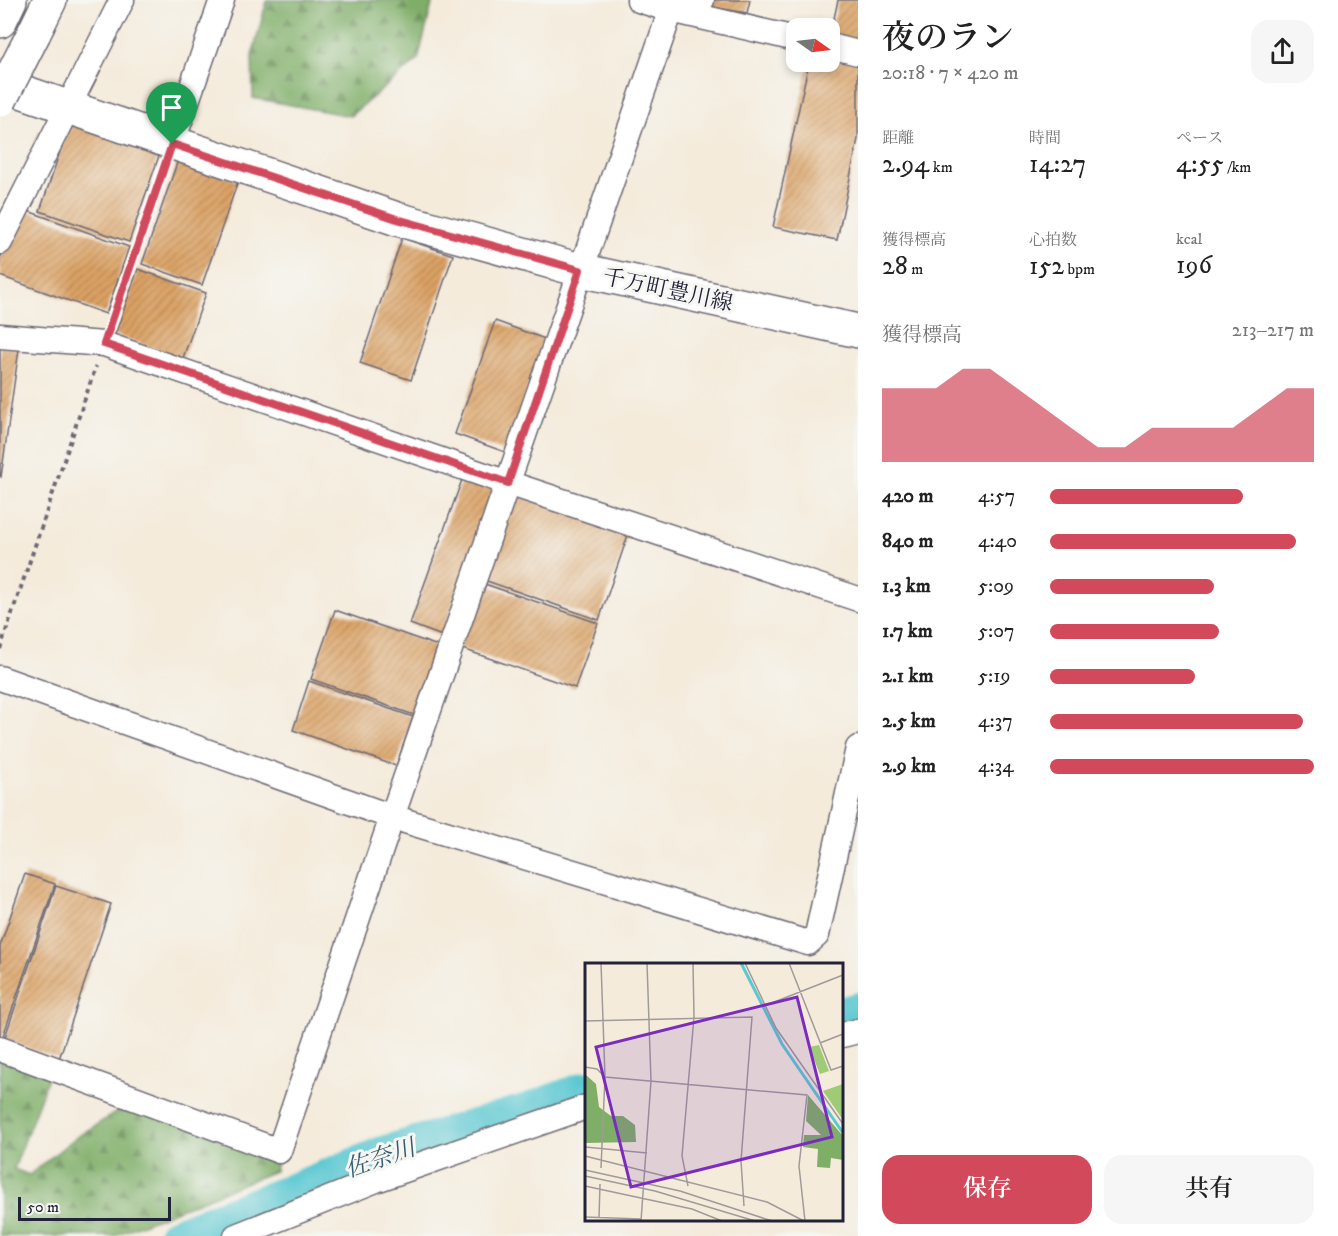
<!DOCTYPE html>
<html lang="ja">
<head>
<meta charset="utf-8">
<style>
	:root { --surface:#fff; --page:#f6f6f6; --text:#222; --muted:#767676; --accent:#d1495b }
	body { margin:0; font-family:"IM FELL DW Pica","Noto Serif JP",serif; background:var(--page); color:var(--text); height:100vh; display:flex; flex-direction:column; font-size:22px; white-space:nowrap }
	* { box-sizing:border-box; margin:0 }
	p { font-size:20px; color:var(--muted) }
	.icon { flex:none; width:33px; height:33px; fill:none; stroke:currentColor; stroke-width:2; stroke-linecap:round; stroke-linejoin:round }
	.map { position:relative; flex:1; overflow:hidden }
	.sheet { display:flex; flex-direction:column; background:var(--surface); width:480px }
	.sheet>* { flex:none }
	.needle { width:39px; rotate:104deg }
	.controls { position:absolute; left:786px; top:18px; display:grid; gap:12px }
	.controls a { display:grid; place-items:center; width:54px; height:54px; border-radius:12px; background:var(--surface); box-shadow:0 3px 9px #0003; font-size:30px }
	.scale { position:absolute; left:18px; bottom:15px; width:153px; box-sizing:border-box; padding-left:6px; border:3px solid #22223b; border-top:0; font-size:16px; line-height:21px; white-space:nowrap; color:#22223b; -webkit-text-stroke:4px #f6f6f2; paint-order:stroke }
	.pin { position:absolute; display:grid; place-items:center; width:51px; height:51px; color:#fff; margin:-62px -26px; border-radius:50% 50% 50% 0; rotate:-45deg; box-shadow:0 0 6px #0007 }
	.pin .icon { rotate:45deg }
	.round { display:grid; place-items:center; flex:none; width:63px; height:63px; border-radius:18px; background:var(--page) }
	.summary { display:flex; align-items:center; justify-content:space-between; height:102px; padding:0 24px }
	h1 { font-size:33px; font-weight:600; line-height:45px }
	.metrics { display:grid; grid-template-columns:repeat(3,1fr); gap:9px; height:102px; padding:6px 24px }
	.metrics div { display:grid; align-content:center }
	.metrics b { font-size:26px; font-weight:600 }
	.metrics small { font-size:16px; font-weight:400 }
	.metrics p { font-size:16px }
	.chart { height:168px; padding:12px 24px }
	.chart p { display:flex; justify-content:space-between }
	.chart svg { width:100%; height:108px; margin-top:6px; fill:var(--accent); opacity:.7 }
	.button { display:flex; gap:12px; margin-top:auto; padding:12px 24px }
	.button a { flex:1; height:69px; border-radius:18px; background:var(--accent); color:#fff; font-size:24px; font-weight:600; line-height:69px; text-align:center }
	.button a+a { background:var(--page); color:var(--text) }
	ul { padding:0 24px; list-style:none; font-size:20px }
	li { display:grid; grid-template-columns:96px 72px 1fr; align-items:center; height:45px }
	li i { height:15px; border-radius:8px; background:var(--accent) }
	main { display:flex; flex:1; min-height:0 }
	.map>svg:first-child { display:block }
	.forest { fill:url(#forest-firs); stroke:#506851; stroke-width:1.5 }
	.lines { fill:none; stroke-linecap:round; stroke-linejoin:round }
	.river { stroke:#5bc8d2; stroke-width:38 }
	.building { fill:url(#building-hatch) }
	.street-casing { stroke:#6c6873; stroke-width:27 }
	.secondary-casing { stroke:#6c6873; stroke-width:36 }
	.highway-casing { stroke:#6c6873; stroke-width:36 }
	.path { stroke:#6c6873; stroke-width:4; stroke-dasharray:4.5 4.5; stroke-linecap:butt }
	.street { stroke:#fff; stroke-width:24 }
	.secondary { stroke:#fff; stroke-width:33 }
	.highway { stroke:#fff; stroke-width:33 }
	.highway-bridge-casing { stroke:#6c6873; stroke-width:36; stroke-linecap:butt }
	.highway-bridge { stroke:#fff; stroke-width:33 }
	.route-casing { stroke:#fff; stroke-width:12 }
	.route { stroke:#d1495b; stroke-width:8 }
	.labels { text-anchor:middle; stroke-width:6; stroke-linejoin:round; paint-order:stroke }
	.street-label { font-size:22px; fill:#22223b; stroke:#f6f6f2 }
	.water-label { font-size:24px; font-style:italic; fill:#365c70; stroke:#f6f6f2 }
	.inset-river { fill:none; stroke:#5bc8d2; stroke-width:3 }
	.inset-road { fill:none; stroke:#a09b9b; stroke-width:1.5 }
	.view { fill:#7b2cbf; fill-opacity:0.15; stroke:#7b2cbf; stroke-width:3 }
	.inset-edge { fill:none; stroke:#22223b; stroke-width:3 }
</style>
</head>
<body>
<main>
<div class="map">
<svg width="858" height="1236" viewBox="0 0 858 1236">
	<defs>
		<pattern id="forest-firs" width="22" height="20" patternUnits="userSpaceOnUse" patternTransform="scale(1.5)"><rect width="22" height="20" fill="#7fae67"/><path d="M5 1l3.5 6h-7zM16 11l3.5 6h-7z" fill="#688d56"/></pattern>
		<pattern id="building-hatch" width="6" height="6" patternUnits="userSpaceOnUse" patternTransform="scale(1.5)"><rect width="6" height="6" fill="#dca264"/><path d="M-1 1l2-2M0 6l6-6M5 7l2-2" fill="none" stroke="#b28454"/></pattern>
	</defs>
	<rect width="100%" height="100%" fill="#f6f6f2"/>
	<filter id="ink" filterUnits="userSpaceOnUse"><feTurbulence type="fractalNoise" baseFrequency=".0167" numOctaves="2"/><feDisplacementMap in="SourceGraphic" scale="12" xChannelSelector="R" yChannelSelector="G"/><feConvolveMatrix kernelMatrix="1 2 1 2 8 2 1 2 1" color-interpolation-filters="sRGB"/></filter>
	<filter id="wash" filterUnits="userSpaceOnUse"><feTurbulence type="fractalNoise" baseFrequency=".008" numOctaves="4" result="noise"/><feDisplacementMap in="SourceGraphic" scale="24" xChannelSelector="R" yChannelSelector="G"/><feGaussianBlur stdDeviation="1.35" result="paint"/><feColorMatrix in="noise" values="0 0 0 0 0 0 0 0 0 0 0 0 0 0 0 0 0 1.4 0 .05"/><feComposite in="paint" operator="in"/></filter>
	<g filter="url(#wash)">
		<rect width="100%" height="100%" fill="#f4ebdb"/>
		<path class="forest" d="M267,0h166l-15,60 -68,56 -97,-18 -1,-42z
			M0,1058l49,17 -35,94 15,6 46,-37 53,-33 150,52 -3,14 -162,65h-113z"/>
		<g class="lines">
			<path class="river" d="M842,1016l16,-5
				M177,1236l113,-43 93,-38 145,-43 58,-22"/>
		</g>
		<g id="blocks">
			<path class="building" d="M713,0h37l-3,13 -35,-6z
				M838,0h20v43l-28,-6z
				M830,57l28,6v76l-21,101 -64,-13 36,-165h21z
				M70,122l90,31 -31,89 -89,-31z
				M178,160l60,21 -36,104 -60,-21z
				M25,210l104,37 -23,67 -106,-38v-18z
				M402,238l51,17 -42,125 -51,-17z
				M138,269l68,24 -23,65 -68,-23z
				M495,321l50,18 -40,113 -50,-18z
				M0,346l19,3 -18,128 -1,-1z
				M463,477l32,11 -53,148 -32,-12z
				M514,493l115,39 -30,88 -115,-40z
				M479,582l119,41 -23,65 -118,-41z
				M335,610l103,36 -24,69 -103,-36z
				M309,681l104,36 -17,49 -103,-36z
				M25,874l30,10 -53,155h-2v-93z
				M56,886l55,18 -52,155 -55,-19z"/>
		</g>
	</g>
	<g filter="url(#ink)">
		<use href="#blocks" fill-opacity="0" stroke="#6c6873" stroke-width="1.5"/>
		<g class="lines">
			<defs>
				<path id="street" d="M639,0l32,10 125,29
					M830,46l28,7
					M172,144l50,-144
					M0,242l122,-242
					M0,336l104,8 404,139 350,116
					M0,678l392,139 416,126 9,-8 41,-187
					M842,1035l16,-4
					M0,1049l279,102 113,-334 279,-807 27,-5 4,-5
					M236,1236l140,-56 210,-73"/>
				<path id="secondary" d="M0,84l397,135 183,51 278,61"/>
				<path id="highway" d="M0,21l10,-21
					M34,33l16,-33"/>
			</defs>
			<use href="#street" class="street-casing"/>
			<use href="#secondary" class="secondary-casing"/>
			<use href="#highway" class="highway-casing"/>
			<path class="path" d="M111,324l53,-157
				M0,649l96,-283"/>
			<use href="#street" class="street"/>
			<use href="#secondary" class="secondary"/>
			<use href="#highway" class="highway"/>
			<defs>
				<path id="highway-bridge" d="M0,100l34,-67"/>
			</defs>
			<use href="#highway-bridge" class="highway-bridge-casing"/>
			<use href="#highway-bridge" class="highway-bridge"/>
		</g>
	</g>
	<g class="lines" filter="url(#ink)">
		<defs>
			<path id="route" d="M172,144l225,75 183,51 -72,213 -404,-139z"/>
		</defs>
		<use href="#route" class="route-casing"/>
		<use href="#route" class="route"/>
	</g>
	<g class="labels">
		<g class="street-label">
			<text transform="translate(668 289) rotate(12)" y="8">千万町豊川線</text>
		</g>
		<g class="water-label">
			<text transform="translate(380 1158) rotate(-19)" y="8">佐奈川</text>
		</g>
	</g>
	<g transform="translate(585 963)">
		<rect width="258" height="258" fill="#f4ebdb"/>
		<path d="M234,82l10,26 -9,3 -11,-27z" fill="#9fca76"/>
		<path d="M0,111l11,10 3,23 12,9h12l12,9 1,17 -51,1zM223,132l35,41v24l-12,-2 -1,10 -13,-1 1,-18 -15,-2 1,-12h17l-15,-14z" fill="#7fae67"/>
		<path d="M258,121v36l-20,-29z" fill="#9fca76"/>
		<path class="inset-river" d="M156,0l41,81 61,89"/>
		<path class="inset-road" d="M160,0l31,65 67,96M204,0l42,107 12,-4M179,43l79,-31M0,58l167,-4 -11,144 3,45M235,80l23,-9M0,104l12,2 8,8 202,18 -8,71 6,55M0,184l62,6M0,193l182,46 37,19M16,205l4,-91 -4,-114M0,207l95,21 92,30M0,213l70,15 100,30M0,223l107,23 30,12M103,223l-6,-30 12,-139 -1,-54M0,254l56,2M14,255l1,-34M56,258l10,-140 -4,-118"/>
		<path class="view" d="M212,34l35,140 -201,50 -35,-140z"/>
		<rect width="258" height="258" class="inset-edge"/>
	</g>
</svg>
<div class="controls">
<a><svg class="needle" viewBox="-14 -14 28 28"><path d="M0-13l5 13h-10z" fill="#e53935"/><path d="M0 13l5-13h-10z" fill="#767676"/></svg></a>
</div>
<div class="scale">50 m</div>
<div class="pin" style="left:172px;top:144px;background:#1e9e55"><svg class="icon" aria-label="arrive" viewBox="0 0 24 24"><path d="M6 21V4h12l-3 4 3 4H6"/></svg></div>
</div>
<section class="sheet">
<div class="summary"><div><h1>夜のラン</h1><p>20:18 · 7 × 420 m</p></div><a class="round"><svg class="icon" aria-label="share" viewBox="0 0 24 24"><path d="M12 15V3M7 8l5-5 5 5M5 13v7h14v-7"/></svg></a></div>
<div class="metrics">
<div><p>距離</p><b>2.94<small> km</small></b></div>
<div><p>時間</p><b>14:27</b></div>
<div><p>ペース</p><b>4:55<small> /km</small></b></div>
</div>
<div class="metrics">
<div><p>獲得標高</p><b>28<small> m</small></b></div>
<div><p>心拍数</p><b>152<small> bpm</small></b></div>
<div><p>kcal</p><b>196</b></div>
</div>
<div class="chart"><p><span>獲得標高</span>213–217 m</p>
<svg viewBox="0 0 160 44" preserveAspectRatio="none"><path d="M0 44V14L10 14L20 14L30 6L40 6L50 14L60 22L70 30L80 38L90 38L100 30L110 30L120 30L130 30L140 22L150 14L160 14V44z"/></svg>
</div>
<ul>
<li><b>420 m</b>4:57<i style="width:73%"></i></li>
<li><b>840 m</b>4:40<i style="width:93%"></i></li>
<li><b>1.3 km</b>5:09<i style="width:62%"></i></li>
<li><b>1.7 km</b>5:07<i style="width:64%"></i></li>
<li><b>2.1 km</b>5:19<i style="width:55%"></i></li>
<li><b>2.5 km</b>4:37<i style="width:96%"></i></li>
<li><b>2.9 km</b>4:34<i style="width:100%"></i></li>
</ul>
<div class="button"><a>保存</a><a>共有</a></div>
</section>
</main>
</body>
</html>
